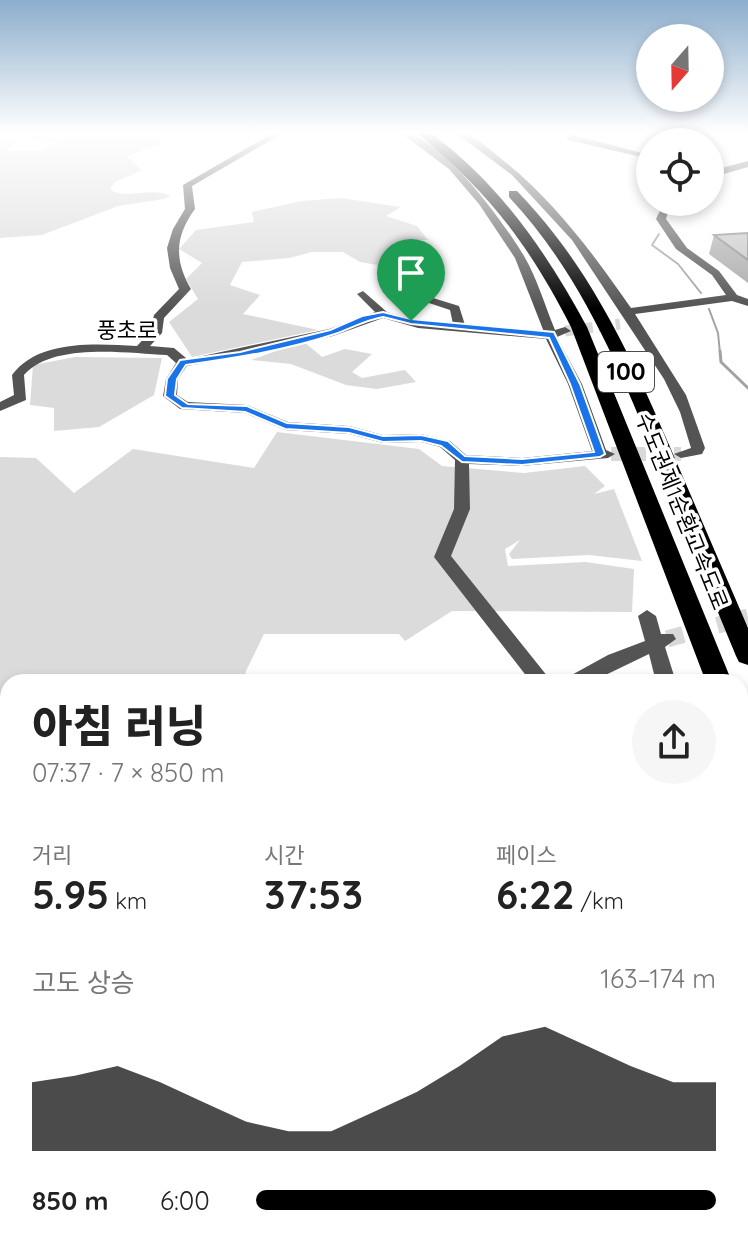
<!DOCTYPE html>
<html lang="ko">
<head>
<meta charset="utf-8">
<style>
	:root { --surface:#fff; --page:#f6f6f6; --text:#222; --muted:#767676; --accent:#000 }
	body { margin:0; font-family:Quicksand,"Noto Sans KR",sans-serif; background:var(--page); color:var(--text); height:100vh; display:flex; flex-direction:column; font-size:30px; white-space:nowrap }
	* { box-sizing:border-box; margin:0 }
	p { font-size:26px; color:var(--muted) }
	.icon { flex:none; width:44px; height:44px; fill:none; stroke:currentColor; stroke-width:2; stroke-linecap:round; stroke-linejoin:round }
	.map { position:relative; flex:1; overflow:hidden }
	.panel { position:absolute; left:0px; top:674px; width:748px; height:572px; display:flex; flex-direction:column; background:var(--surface); border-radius:24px 24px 0 0; box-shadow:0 4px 12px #0003 }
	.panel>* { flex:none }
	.needle { width:52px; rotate:200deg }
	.buttons { position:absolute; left:636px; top:24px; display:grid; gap:16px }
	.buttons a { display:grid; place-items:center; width:88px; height:88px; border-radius:50%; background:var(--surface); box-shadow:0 4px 12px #0003; font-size:40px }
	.pin { position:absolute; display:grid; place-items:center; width:68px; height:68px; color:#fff; margin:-82px -34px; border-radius:50% 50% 50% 0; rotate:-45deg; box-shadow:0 0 8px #0007 }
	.pin .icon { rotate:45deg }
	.round { display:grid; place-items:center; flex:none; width:84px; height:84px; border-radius:42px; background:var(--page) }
	.overview { display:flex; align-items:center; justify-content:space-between; height:136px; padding:0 32px }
	h1 { font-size:44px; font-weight:800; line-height:60px }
	.figures { display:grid; grid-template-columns:repeat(3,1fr); gap:12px; height:136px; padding:8px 32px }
	.figures div { display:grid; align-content:center }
	.figures b { font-size:40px; font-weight:800 }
	.figures small { font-size:22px; font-weight:400 }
	.figures p { font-size:22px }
	.chart { height:224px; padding:16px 32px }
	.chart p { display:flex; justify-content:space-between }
	.chart svg { width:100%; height:144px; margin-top:8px; fill:var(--accent); opacity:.7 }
	ul { padding:0 32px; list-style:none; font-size:26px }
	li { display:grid; grid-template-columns:128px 96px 1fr; align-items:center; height:60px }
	li i { height:20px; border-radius:10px; background:var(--accent) }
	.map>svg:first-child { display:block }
	.green { fill:#dbdbdb }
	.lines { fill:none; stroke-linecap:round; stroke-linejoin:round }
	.stream-far1 { stroke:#a2a2a2; stroke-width:2 }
	.stream { stroke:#a2a2a2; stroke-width:3 }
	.minor-tunnel-far3 { stroke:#d9d9d9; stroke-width:11; stroke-dasharray:11 6; stroke-linecap:butt }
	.minor-tunnel-far2 { stroke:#d9d9d9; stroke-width:14; stroke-dasharray:14 7; stroke-linecap:butt }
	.minor-tunnel-far1 { stroke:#d9d9d9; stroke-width:17; stroke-dasharray:17 9; stroke-linecap:butt }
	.minor-tunnel { stroke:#d9d9d9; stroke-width:22; stroke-dasharray:22 11; stroke-linecap:butt }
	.minor { fill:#545454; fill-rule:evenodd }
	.highway { fill:#000; fill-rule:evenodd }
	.wall { fill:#a9a9a9 }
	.building { fill:#c4c4c4; stroke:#898989; stroke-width:2 }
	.route { fill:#1a73e8; stroke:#fff; stroke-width:2; fill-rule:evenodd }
	.labels { text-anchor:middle; stroke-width:7; stroke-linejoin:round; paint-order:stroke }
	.far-street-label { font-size:22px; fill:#000; stroke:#fff }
	.shield { fill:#fff; stroke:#4c4c4c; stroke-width:2 }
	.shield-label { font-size:24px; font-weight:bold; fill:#000 }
</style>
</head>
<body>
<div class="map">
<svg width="748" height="1246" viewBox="0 0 748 1246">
	<rect width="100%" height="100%" fill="#fff"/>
	<path class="green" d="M36,133l23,5 15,-5h89l-3,11 -34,12 16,14 -27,12 -5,7c16,12 42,-3 60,7l-6,3 -46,7 -76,29 -42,3v-98h15l-7,11h32l13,-7 -39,-10z
		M341,198l60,9 -15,9 31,10 11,14h-14l-3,16 -22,11 -29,-5 -17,-10h-31l-23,6 -47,4 -12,23 30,10 -17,19 75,16 -126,27 -23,-35 29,-23 -12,-20 16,-16 -23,-14 17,-19 58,-8 -2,-10 50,-11z
		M303,341l19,16 23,-8 27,5 -20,18 10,6 43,-8 11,12 -39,7 -31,-4 -55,-21 -40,-4z
		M75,357l87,1 -8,37 -55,32 -45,4v-23l-24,-3 3,-40z
		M277,432l142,17 23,17 82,7 61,-7 20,20 -11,8 20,-5 28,72 -53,-6 -77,4 -3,-5 11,-14 -15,9 3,17 78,-4 48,7 -2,43 -180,-1 -47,30 -6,-7h-135l-19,39 17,9h-254v196l-8,2v-423l36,1 38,35 59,-44 121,19z
		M0,1156l8,9v73h18l-4,8h-22z
		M252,1238h358l15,8h-374z"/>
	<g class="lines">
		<path class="stream-far1" d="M659,234l-7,11 26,19 23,29
			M709,309l9,24 2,20"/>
		<path class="stream" d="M720,351l1,11 27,26"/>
		<path class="minor-tunnel-far3" d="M565,331l55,-7"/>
		<path class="minor-tunnel-far2" d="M611,454h70"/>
		<path class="minor-tunnel-far1" d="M667,639l81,-22"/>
		<path class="minor-tunnel" d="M740,800l8,-1"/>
		<path class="minor" d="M273,133h10l-91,53 3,23c-20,27 -21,51 -4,80l-27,29 -2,15 -12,13 24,2 12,10h7l136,-29 46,-17 -18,-18 6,-3 24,21 32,9 34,3 -3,-14 -21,-7v-4l4,-1 26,8 6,19 79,7 -29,-74 -36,-54 -30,-35 -48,-36c39,0 104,91 123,123 13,22 21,50 31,74l10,-3 6,4 -14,6 25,47 24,66 9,4 -7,4 -86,8 -53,-2 1,45 -19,47 101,126h-21l-97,-125 20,-48 1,-49 -15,-13 -19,-5 -38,1 -34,-9 -64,-4 -40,-17 -65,-4 -17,-13 3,-17 10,-16 -9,-8c-40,-2 -115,-13 -143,20l2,25 -26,11v-9l14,-7 -2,-20c27,-36 84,-31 125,-29l13,-14 4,-17 25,-26 -9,-21 -3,-20 6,-19 12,-20 -2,-24zM383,318l35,10 128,11 22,45 24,67 -70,7 -56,-3 -16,-14 -29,-7 -38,1 -34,-9 -61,-4 -41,-17 -59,-3 -11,-7 1,-16 9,-13 80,-14 66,-16z
			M456,133c16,0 31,14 43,24 54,42 93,95 132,151l95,-13 -14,-20 -36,-26 -20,-30c5,-12 11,-17 25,-17l-13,10 -2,7 21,29 32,23 18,24 11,4v7l-16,-5 -97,13 51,81 19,53 -3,6 -21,4 -7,-4 17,-6 -11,-36 -16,-33 -92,-139 -60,-65z
			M565,133l85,22v4l-82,-19z
			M664,133h8l1,9h-8z
			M748,161v6l-38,11v-7z
			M647,610l9,6 5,18h12l3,5 -11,8 11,35h-20l-7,-28 -58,28h-26l3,-5 40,-22 37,-14 -7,-25z
			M8,1049v28l-8,3v-28z
			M740,1211l8,3v32h-11l-7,-8h10z
			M206,1238h30v8h-30z
			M438,1238h31l-3,8h-31z"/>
		<path class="highway" d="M417,133h13l6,4c67,51 112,118 151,190l145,355h-26l-135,-355c-43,-84 -82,-134 -154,-194z
			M509,191h8c72,74 113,163 153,256 26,60 52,121 78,181v37l-9,-3 -3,-6c-25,-61 -50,-121 -74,-182 -40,-100 -79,-198 -153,-277z
			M740,723l8,3v39l-8,-2z"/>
	</g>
	<path class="wall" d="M748,233v50l-39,-29 5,-19z"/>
	<path class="building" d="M748,233v27l-34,-25z"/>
	<linearGradient id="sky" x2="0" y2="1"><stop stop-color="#8cadcc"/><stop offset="0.43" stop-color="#fff"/><stop offset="1" stop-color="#fff" stop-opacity="0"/></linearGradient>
	<rect width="748" height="308" fill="url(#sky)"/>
	<path class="route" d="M383,312l28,7 143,13 26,52 25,70 -5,3 -78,8 -60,-3 -21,-16 -20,-5 -38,1 -34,-9 -64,-4 -40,-17 -63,-4 -17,-12 2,-17 13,-19 60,-8 90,-22 32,-14zM383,317l28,7 138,14 21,46 24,68 -72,7 -57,-3 -17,-15 -27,-6 -38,1 -34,-9 -62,-4 -40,-17 -59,-2 -13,-9 2,-16 9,-14c50,-7 101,-15 149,-31 17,-6 31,-14 48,-17z"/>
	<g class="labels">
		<g class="far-street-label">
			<text x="127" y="338">풍초로</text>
			<text transform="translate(682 511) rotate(68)" y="8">수도권제1순환고속도로</text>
		</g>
		<rect class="shield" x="598" y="352" width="56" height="40" rx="6"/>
		<g class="shield-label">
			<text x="626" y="380">100</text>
		</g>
	</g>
</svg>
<div class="buttons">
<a><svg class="needle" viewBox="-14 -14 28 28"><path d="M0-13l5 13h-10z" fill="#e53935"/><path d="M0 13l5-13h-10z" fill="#767676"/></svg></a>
<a><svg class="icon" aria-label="locate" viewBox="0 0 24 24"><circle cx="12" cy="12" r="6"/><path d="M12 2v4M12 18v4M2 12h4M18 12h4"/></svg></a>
</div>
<div class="pin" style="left:411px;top:321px;background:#1e9e55"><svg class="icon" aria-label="arrive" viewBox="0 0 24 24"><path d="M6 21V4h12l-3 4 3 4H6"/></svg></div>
<section class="panel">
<div class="overview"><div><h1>아침 러닝</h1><p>07:37 · 7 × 850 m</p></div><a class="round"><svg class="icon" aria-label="share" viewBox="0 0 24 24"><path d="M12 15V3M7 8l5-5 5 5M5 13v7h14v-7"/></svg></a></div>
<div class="figures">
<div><p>거리</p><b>5.95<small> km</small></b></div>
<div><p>시간</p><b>37:53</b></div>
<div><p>페이스</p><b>6:22<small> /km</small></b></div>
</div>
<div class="chart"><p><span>고도 상승</span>163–174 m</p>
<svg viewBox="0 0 160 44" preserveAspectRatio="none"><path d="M0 44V23L10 21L20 18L30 23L40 29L50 35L60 38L70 38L80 32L90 26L100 18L110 9L120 6L130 12L140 18L150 23L160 23V44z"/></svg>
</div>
<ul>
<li><b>850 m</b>6:00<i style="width:100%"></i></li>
</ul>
</section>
</div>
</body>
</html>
